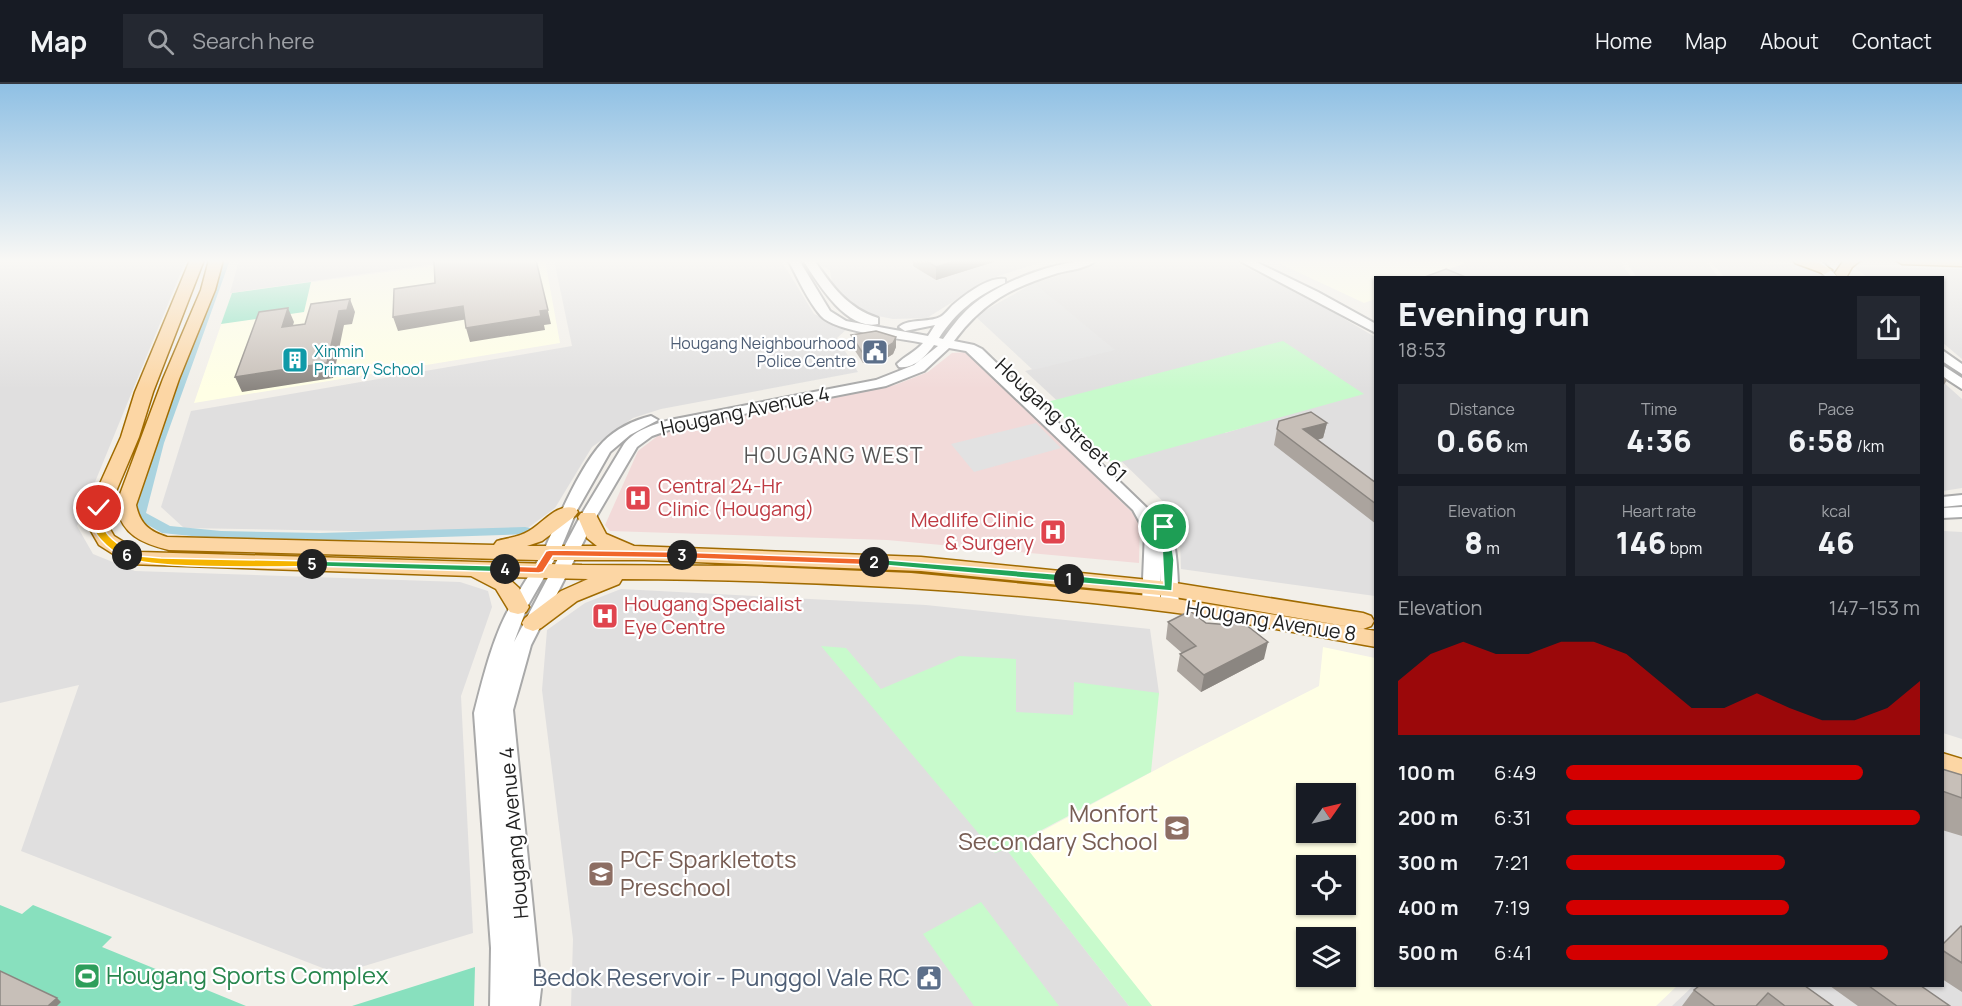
<!DOCTYPE html>
<html lang="en">
<head>
<meta charset="utf-8">
<style>
	:root { --surface:#171b24; --page:#242831; --text:#f1f3f6; --muted:#9ea1a6; --line:#363941; --accent:#d40000 }
	body { margin:0; font-family:Manrope,sans-serif; background:var(--page); color:var(--text); height:100vh; display:flex; flex-direction:column; font-size:22px; white-space:nowrap }
	* { box-sizing:border-box; margin:0 }
	p { font-size:20px; color:var(--muted) }
	.icon { flex:none; width:33px; height:33px; fill:none; stroke:currentColor; stroke-width:2; stroke-linecap:round; stroke-linejoin:round }
	.map { position:relative; flex:1; overflow:hidden }
	.side { position:absolute; left:1374px; top:192px; width:570px; height:711px; display:flex; flex-direction:column; background:var(--surface); border-radius:0px; box-shadow:0 2px 4px #0004 }
	.side>* { flex:none }
	.needle { width:39px; rotate:56deg }
	.controls { position:absolute; left:1296px; top:699px; display:grid; gap:12px }
	.controls a { display:grid; place-items:center; width:60px; height:60px; border-radius:0px; background:var(--surface); box-shadow:0 2px 4px #0004; font-size:30px }
	.pin { position:absolute; display:grid; place-items:center; width:51px; height:51px; color:#fff; margin:-26px; border:3px solid #fff; border-radius:50%; box-shadow:0 2px 6px #0007 }
	.km { position:absolute; width:30px; height:30px; margin:-15px; border-radius:50%; background:#222; color:#fff; font-size:16px; line-height:30px; text-align:center }
	.round { display:grid; place-items:center; flex:none; width:63px; height:63px; border-radius:0px; background:var(--page) }
	.head { display:flex; align-items:center; justify-content:space-between; height:102px; padding:0 24px }
	h1 { font-size:33px; font-weight:800; line-height:45px }
	.figures { display:grid; grid-template-columns:repeat(3,1fr); gap:9px; height:102px; padding:6px 24px }
	.figures div { display:grid; align-content:center; border-radius:0px; background:var(--page); text-align:center }
	.figures b { font-size:30px; font-weight:800 }
	.figures small { font-size:16px; font-weight:400 }
	.figures p { font-size:16px }
	.chart { height:168px; padding:12px 24px }
	.chart p { display:flex; justify-content:space-between }
	.chart svg { width:100%; height:108px; margin-top:6px; fill:var(--accent); opacity:.7 }
	ul { padding:0 24px; list-style:none; font-size:20px }
	li { display:grid; grid-template-columns:96px 72px 1fr; align-items:center; height:45px }
	li i { height:15px; border-radius:8px; background:var(--accent) }
	header { display:flex; align-items:center; gap:36px; box-sizing:border-box; height:84px; padding:0 30px; background:var(--surface); border-bottom:2px solid var(--line) }
	header strong { font-size:28px }
	nav { display:flex; gap:33px; margin-inline-start:auto; font-size:21px }
	.search { width:420px; height:54px; background:var(--page); display:flex; align-items:center; gap:15px; box-sizing:border-box; padding:0 21px; border-radius:0px; color:var(--muted); font-size:22px }
	.map>svg:first-child { display:block }
	.residential { fill:#e0dfdf }
	.commercial { fill:#f2dad9 }
	.education { fill:#ffffe5; fill-rule:evenodd }
	.park { fill:#c8facc }
	.pitch { fill:#88e0be }
	.parking { fill:#e2e2e2 }
	.lines { fill:none; stroke-linecap:round; stroke-linejoin:round }
	.canal { fill:#aad3df; fill-rule:evenodd }
	.minor-casing { stroke:#a9a9a9; stroke-width:4 }
	.major-casing { stroke:#a06b00; stroke-width:3 }
	.minor { fill:#fff; fill-rule:evenodd }
	.major { fill:#fcd6a4; fill-rule:evenodd }
	.wall { fill:#aba49e }
	.shaded-wall { fill:#8b8681 }
	.building { fill:#c7bfb8; stroke:#8b8681; stroke-width:1.5 }
	.split-1 { fill:#22a559; stroke:#fff; stroke-width:1.5 }
	.split-2 { fill:#22a559; stroke:#fff; stroke-width:1.5 }
	.split-3 { fill:#f0652b; stroke:#fff; stroke-width:1.5 }
	.split-4 { fill:#f0652b; stroke:#fff; stroke-width:1.5 }
	.split-5 { fill:#22a559; stroke:#fff; stroke-width:1.5 }
	.split-6 { fill:#f5b400; stroke:#fff; stroke-width:1.5 }
	.split-7 { fill:#f5b400; stroke:#fff; stroke-width:1.5 }
	.labels { text-anchor:middle; stroke-width:4.5; stroke-linejoin:round; paint-order:stroke }
	.far-service-label { font-size:16px; fill:#4e5e75; stroke:#fff; text-anchor:end }
	.far-culture-label { font-size:16px; fill:#0d838f; stroke:#fff; text-anchor:start }
	.street-label { font-size:20px; fill:#222; stroke:#fff }
	.health-label { font-size:20px; fill:#be3a42; stroke:#fff; text-anchor:start }
	.neighbourhood-label { font-size:21px; letter-spacing:1.5px; fill:#555; stroke:#fff }
	.near-education-label { font-size:24px; fill:#785e54; stroke:#fff; text-anchor:end }
	.near-leisure-label { font-size:24px; fill:#27864d; stroke:#fff; text-anchor:start }
	.near-service-label { font-size:24px; fill:#4e5e75; stroke:#fff; text-anchor:end }
</style>
</head>
<body>
<header>
<strong>Map</strong>
<div class="search"><svg class="icon" aria-label="search" viewBox="0 0 24 24"><circle cx="10" cy="10" r="6"/><path d="M15 15l6 6"/></svg>Search here</div>
<nav><a>Home</a><a>Map</a><a>About</a><a>Contact</a></nav>
</header>
<div class="map">
<svg width="1962" height="922" viewBox="0 0 1962 922">
	<rect width="100%" height="100%" fill="#f2efe9"/>
	<path class="residential" d="M0,176h186l-109,266 16,28 42,17 325,11 28,9 4,16 -31,89 12,237 -135,41 -317,-123 58,-166 -79,18z
		M239,176h221l-230,33z
		M554,176h227l33,54 33,15 -10,9 21,34 -197,37 -28,9 -41,29 -37,61 -30,22 -9,4 -332,-6 -23,-21 30,-96 381,-65z
		M817,176h231l-59,19 -62,39 -34,1 -35,-7 -11,-7 -15,-22 -2,-13 -10,-5z
		M1108,176h123l78,38 66,39v259l-194,-27 -2,-52 -65,-63 101,-29 10,8 128,-38 -288,13 -40,-37 83,-21 -80,-65z
		M1457,176h162l12,17 -217,1z
		M1625,176h80l13,17h-82z
		M1709,176l102,6 13,11h-100z
		M1854,183l108,2v90l-19,-16 -1,-65 -75,-1z
		M1942,297l20,18v89l-19,3z
		M1943,447l19,1v207l-19,-6z
		M621,505l305,16 224,24 9,64 -21,74 -141,70 132,169h-558l2,-67 -31,-249 5,-60 38,-27z
		M1943,709l19,7v206h-290l21,-20h249z"/>
	<path class="commercial" d="M968,268l172,168 -1,43 -252,-23 -277,-9 -5,-6 33,-74 21,-16 23,-8 213,-42 33,-13 24,-19z"/>
	<path class="education" d="M475,176h70l15,83 -366,60 38,-110z
		M1272,176h185l8,3 -36,14 -53,1 -1,21 -11,4z
		M1323,563l52,11 1,328h301l-21,20h-504l-132,-163 152,-82 147,-75zM1306,710h40v38h-40zM1306,782h40v38h-40zM1306,854h40v38h-40z"/>
	<path class="park" d="M1283,257l81,53 -251,70 -66,-62z
		M821,562l25,2 35,41 78,-33 57,3v53l57,3 1,-33 85,11 -8,79 -130,69 131,165h-23l-123,-157 -11,4z
		M981,818l78,104h-85l-51,-72z"/>
	<path class="pitch" d="M311,198l-7,30 -83,12 11,-31z
		M0,821l22,9 11,-9 79,32 -10,10 144,59h-246z
		M475,883l-1,39h-122z"/>
	<path class="parking" d="M1034,199l81,67 -82,20 -58,-54z
		M1036,339l25,25 -87,24 -23,-28z"/>
	<g class="lines">
		<path class="canal" d="M221,176h9l-66,183 -18,70 24,13 51,5 99,2 205,-6 5,1 2,3 -2,3 -210,7 -99,-2 -59,-6 -28,-16 -2,-3 20,-71z"/>
		<defs>
			<path id="minor" d="M788,176h11l31,51 16,10 82,15 7,-11 -30,6 -6,-4c10,-9 29,-4 41,-10 5,-2 10,-10 14,-13 12,-10 35,-28 51,-25v4c-29,13 -49,29 -66,55l4,1c8,-11 16,-22 27,-32 30,-26 88,-47 127,-47 -9,8 -27,10 -39,13 -46,14 -75,29 -104,68l20,4 8,4 167,161h12c18,28 16,62 18,95l-3,4h-12l-3,-4 -1,-34v32l-3,4h-12l-3,-4 3,-71 -12,-22 -167,-159 -17,-3 -25,23 -38,15 -209,41 -25,9 -15,11 -41,70 -65,128 -18,65 28,279 -2,17h-49l1,-58 -17,-235c9,-35 19,-77 37,-108 11,-20 25,-39 35,-59 13,-30 35,-81 57,-104 13,-13 31,-22 48,-26l7,4 -28,15 -20,17 -34,60 -15,36 -34,59 -13,35 66,-125 44,-73c12,-15 33,-21 51,-25l201,-39 38,-15 24,-19 -4,-1c-8,11 -20,24 -35,22l-2,-3c8,-8 18,-12 26,-21 -23,-5 -88,-11 -102,-27 -14,-16 -23,-38 -33,-56z
				M803,176h11c18,26 33,48 64,58v6c-32,7 -61,-42 -75,-64z
				M1238,176h14l66,32 58,32v9z
				M1808,176h12l19,18h-12z
				M1942,266l20,14v10l-20,-13z
				M1942,281l20,13v11l-20,-13z
				M1962,411v10l-20,2v-10z
				M1962,423v10l-20,1v-10z"/>
			<path id="major" d="M190,176h14l-51,132 -14,45 -30,71 -2,16 7,12 26,16 442,13 162,1 167,7 259,25 206,33v16c-69,-12 -138,-26 -206,-35 -182,-23 -365,-32 -548,-33l-3,5 -42,17 -36,27 -8,3 -8,-3 -3,-5 3,-5 36,-27 27,-12 -81,-2 12,11 10,19 -3,5 -8,2 -8,-2 -14,-23 -25,-13 -342,-12 -30,-19 -12,-21 2,-16 32,-71 14,-45z
				M209,176h14l-8,30 -36,89 -43,126c4,19 13,26 31,32l327,8 3,-4c10,-3 23,-4 32,-10 15,-9 28,-28 46,-23l3,4 -3,4 -33,25 -15,5h70l-10,-8 -9,-21 3,-4h14l11,21 28,12 287,11 248,25 194,31 8,3 3,5 -3,5 -8,3 -194,-33 -248,-25 -277,-11h-106l-369,-10c-28,-7 -47,-15 -53,-45l47,-126 38,-89z
				M1793,176h20l19,10 -7,4 -30,-11z
				M1844,176h17l-9,7 -5,9h-10l-2,-3z
				M1895,176h67v6l-60,-2z
				M1942,669l20,6v20l-20,-6z"/>
		</defs>
		<use href="#minor" class="minor-casing"/>
		<use href="#major" class="major-casing"/>
		<use href="#minor" class="minor"/>
		<use href="#major" class="major"/>
	</g>
	<path class="wall" d="M913,176h87l-64,20 -23,-14z
		M851,251l45,2v10l-3,7 -8,5 -22,4 -11,-17z
		M1942,291l5,5 -5,8z
		M1327,339l-4,15 -6,2 59,43v41l-102,-79 3,-16z
		M1168,538l38,1 58,36 -63,33 -24,-21 3,-17 2,-1 -16,-14z
		M1942,685l20,6v61l-20,-6z
		M1962,843v65l-20,-13v-34z
		M1805,902l28,20h-151l12,-16z
		M1830,902h91l29,20h-92z"/>
	<path class="shaded-wall" d="M536,176l15,64 -7,1 1,5 -75,12 -4,-14 74,-17z
		M958,176h42l-64,20v-13z
		M350,215l5,13 -3,12 -8,1 -11,53 -91,14 -7,-15 104,-66z
		M463,222l5,13 -70,12 -5,-14z
		M288,224l6,14 -6,19 -6,-14z
		M896,253v10l-3,7 -8,5 -22,4 -1,-11z
		M1327,339l-4,15 -23,7 3,-16z
		M1268,558l-4,17 -63,33 3,-17z
		M57,914l4,4 -4,4h-9z"/>
	<path class="building" d="M434,176h102l12,50 -8,1 1,5 -75,12 -3,-22 -70,11 1,-28 41,-6z
		M925,176h33l-22,7z
		M1446,185l22,9h-46z
		M350,215l-3,11 -8,1 -12,52 -92,14 24,-65 29,-4 -6,19 23,-3 6,-20z
		M876,247l20,6 -3,6 -8,5 -23,4 -11,-17z
		M1311,328l16,11 -24,6 73,54v21l-99,-75 2,-8z
		M1190,527l16,12 24,2 11,-4 27,21 -64,33 -24,-21 16,-8 -28,-24z
		M1942,685l20,6v23l-20,-7z
		M1961,842l1,1v36l-20,-13v-5z
		M0,887l57,27 -9,8h-48z
		M1699,902h106l28,20h-48l-17,-13 -12,13h-41l-21,-16z
		M1869,902h52l29,20h-53z"/>
	<linearGradient id="sky" x2="0" y2="1"><stop stop-color="#8fc0e4"/><stop offset="0.58" stop-color="#f9f8f5"/><stop offset="1" stop-color="#f9f8f5" stop-opacity="0"/></linearGradient>
	<rect width="1962" height="305" fill="url(#sky)"/>
	<path class="split-1" d="M1161,441l8,2 5,33 -2,31 -103,-9 -5,-3 5,-4 95,10z"/>
	<path class="split-2" d="M874,475l195,16 6,4 -6,3 -198,-18 -2,-2z"/>
	<path class="split-3" d="M678,468l196,7 5,3 -5,3 -192,-7 -4,-1z"/>
	<path class="split-4" d="M550,466l132,2 5,3 -5,3 -129,-2 -10,16 -4,1 -34,-1 -5,-3 5,-3 31,1 10,-16z"/>
	<path class="split-5" d="M312,477l193,5 5,3 -5,3 -197,-6 -1,-2z"/>
	<path class="split-6" d="M127,467l12,5 22,2 151,3 5,3 -5,3c-33,-1 -171,4 -190,-12z"/>
	<path class="split-7" d="M99,421l5,3c-4,27 6,30 26,44v5c-14,1 -36,-20 -38,-34 0,-5 2,-11 2,-15z"/>
	<defs>
		<symbol id="civic-square" viewBox="-11 -11 22 22"><rect x="-9" y="-9" width="18" height="18" rx="4" fill="#5c6f8a" stroke="#fff"/><path d="M-.6-6.5H3V-4.5H.6V-3L4-1V1h2V6H-6V1h2V-1L-.6-3ZM-1.2 2.5V6h2.4V2.5Z" fill="#fff"/></symbol>
		<symbol id="building-square" viewBox="-11 -11 22 22"><rect x="-9" y="-9" width="18" height="18" rx="4" fill="#0f9aa8" stroke="#fff"/><path d="M-4-6H4V6H1V3H-1V6H-4ZM-2.5-4.3h1.7v1.8h-1.7ZM.8-4.3h1.7v1.8H.8ZM-2.5-1h1.7V.8h-1.7ZM.8-1h1.7V.8H.8Z" fill="#fff"/></symbol>
		<symbol id="hospital-square" viewBox="-11 -11 22 22"><rect x="-9" y="-9" width="18" height="18" rx="4" fill="#e0444e" stroke="#fff"/><path d="M-5-5h3v3.5h4V-5h3V5h-3V1.5h-4V5h-3Z" fill="#fff"/></symbol>
		<symbol id="school-square" viewBox="-11 -11 22 22"><rect x="-9" y="-9" width="18" height="18" rx="4" fill="#8d6e63" stroke="#fff"/><path d="M0-5L7-2L0 1L-7-2ZM-4 1L0 2.5L4 1V4Q0 6-4 4Z" fill="#fff"/></symbol>
		<symbol id="stadium-square" viewBox="-11 -11 22 22"><rect x="-9" y="-9" width="18" height="18" rx="4" fill="#2e9e5b" stroke="#fff"/><path d="M0-5a6.5 5 0 1 0 0 10a6.5 5 0 1 0 0-10ZM-3.5-1.8h7v3.6h-7Z" fill="#fff"/></symbol>
	</defs>
	<g fill-rule="evenodd">
		<use href="#civic-square" x="860" y="253" width="30" height="30"/>
		<use href="#building-square" x="280" y="261" width="30" height="30"/>
		<use href="#hospital-square" x="623" y="399" width="30" height="30"/>
		<use href="#hospital-square" x="1038" y="433" width="30" height="30"/>
		<use href="#hospital-square" x="590" y="517" width="30" height="30"/>
		<use href="#school-square" x="1162" y="729" width="30" height="30"/>
		<use href="#school-square" x="586" y="775" width="30" height="30"/>
		<use href="#stadium-square" x="72" y="877" width="30" height="30"/>
		<use href="#civic-square" x="914" y="879" width="30" height="30"/>
	</g>
	<g class="labels">
		<g class="far-service-label">
			<text x="856" y="265">Hougang Neighbourhood<tspan x="856" dy="18">Police Centre</tspan></text>
		</g>
		<g class="far-culture-label">
			<text x="314" y="273">Xinmin<tspan x="314" dy="18">Primary School</tspan></text>
		</g>
		<g class="street-label">
			<text transform="translate(745 327) rotate(-12)" y="7">Hougang Avenue 4</text>
			<text transform="translate(1061 336) rotate(43)" y="7">Hougang Street 61</text>
			<text transform="translate(1271 537) rotate(9)" y="7">Hougang Avenue 8</text>
			<text transform="translate(514 749) rotate(-95)" y="7">Hougang Avenue 4</text>
		</g>
		<g class="health-label">
			<text x="658" y="409">Central 24-Hr<tspan x="658" dy="23">Clinic (Hougang)</tspan></text>
			<text x="1034" y="443" text-anchor="end">Medlife Clinic<tspan x="1034" dy="23">&amp; Surgery</tspan></text>
			<text x="624" y="527">Hougang Specialist<tspan x="624" dy="23">Eye Centre</tspan></text>
		</g>
		<g class="neighbourhood-label">
			<text x="834" y="379">HOUGANG WEST</text>
		</g>
		<g class="near-education-label">
			<text x="1158" y="738">Monfort<tspan x="1158" dy="28">Secondary School</tspan></text>
			<text x="620" y="784" text-anchor="start">PCF Sparkletots<tspan x="620" dy="28">Preschool</tspan></text>
		</g>
		<g class="near-leisure-label">
			<text x="106" y="900">Hougang Sports Complex</text>
		</g>
		<g class="near-service-label">
			<text x="910" y="902">Bedok Reservoir - Punggol Vale RC</text>
		</g>
	</g>
</svg>
<div class="controls">
<a><svg class="needle" viewBox="-14 -14 28 28"><path d="M0-13l5 13h-10z" fill="#e53935"/><path d="M0 13l5-13h-10z" fill="#9ea1a6"/></svg></a>
<a><svg class="icon" aria-label="locate" viewBox="0 0 24 24"><circle cx="12" cy="12" r="6"/><path d="M12 2v4M12 18v4M2 12h4M18 12h4"/></svg></a>
<a><svg class="icon" aria-label="layers" viewBox="0 0 24 24"><path d="M12 4l9 5-9 5-9-5zM3 14l9 5 9-5"/></svg></a>
</div>
<div class="pin" style="left:1164px;top:443px;background:#1e9e55"><svg class="icon" aria-label="arrive" viewBox="0 0 24 24"><path d="M6 21V4h12l-3 4 3 4H6"/></svg></div>
<div class="pin" style="left:99px;top:424px;background:#d93025"><svg class="icon" aria-label="check" viewBox="0 0 24 24"><path d="M5 12l5 5 9-10"/></svg></div>
<b class="km" style="left:1069px;top:495px">1</b>
<b class="km" style="left:874px;top:478px">2</b>
<b class="km" style="left:682px;top:471px">3</b>
<b class="km" style="left:505px;top:485px">4</b>
<b class="km" style="left:312px;top:480px">5</b>
<b class="km" style="left:127px;top:471px">6</b>
<section class="side">
<div class="head"><div><h1>Evening run</h1><p>18:53</p></div><a class="round"><svg class="icon" aria-label="share" viewBox="0 0 24 24"><path d="M12 15V3M7 8l5-5 5 5M5 13v7h14v-7"/></svg></a></div>
<div class="figures">
<div><p>Distance</p><b>0.66<small> km</small></b></div>
<div><p>Time</p><b>4:36</b></div>
<div><p>Pace</p><b>6:58<small> /km</small></b></div>
</div>
<div class="figures">
<div><p>Elevation</p><b>8<small> m</small></b></div>
<div><p>Heart rate</p><b>146<small> bpm</small></b></div>
<div><p>kcal</p><b>46</b></div>
</div>
<div class="chart"><p><span>Elevation</span>147–153 m</p>
<svg viewBox="0 0 160 44" preserveAspectRatio="none"><path d="M0 44V22L10 11L20 6L30 11L40 11L50 6L60 6L70 11L80 22L90 33L100 33L110 27L120 33L130 38L140 38L150 33L160 22V44z"/></svg>
</div>
<ul>
<li><b>100 m</b>6:49<i style="width:84%"></i></li>
<li><b>200 m</b>6:31<i style="width:100%"></i></li>
<li><b>300 m</b>7:21<i style="width:62%"></i></li>
<li><b>400 m</b>7:19<i style="width:63%"></i></li>
<li><b>500 m</b>6:41<i style="width:91%"></i></li>
</ul>
</section>
</div>
</body>
</html>
